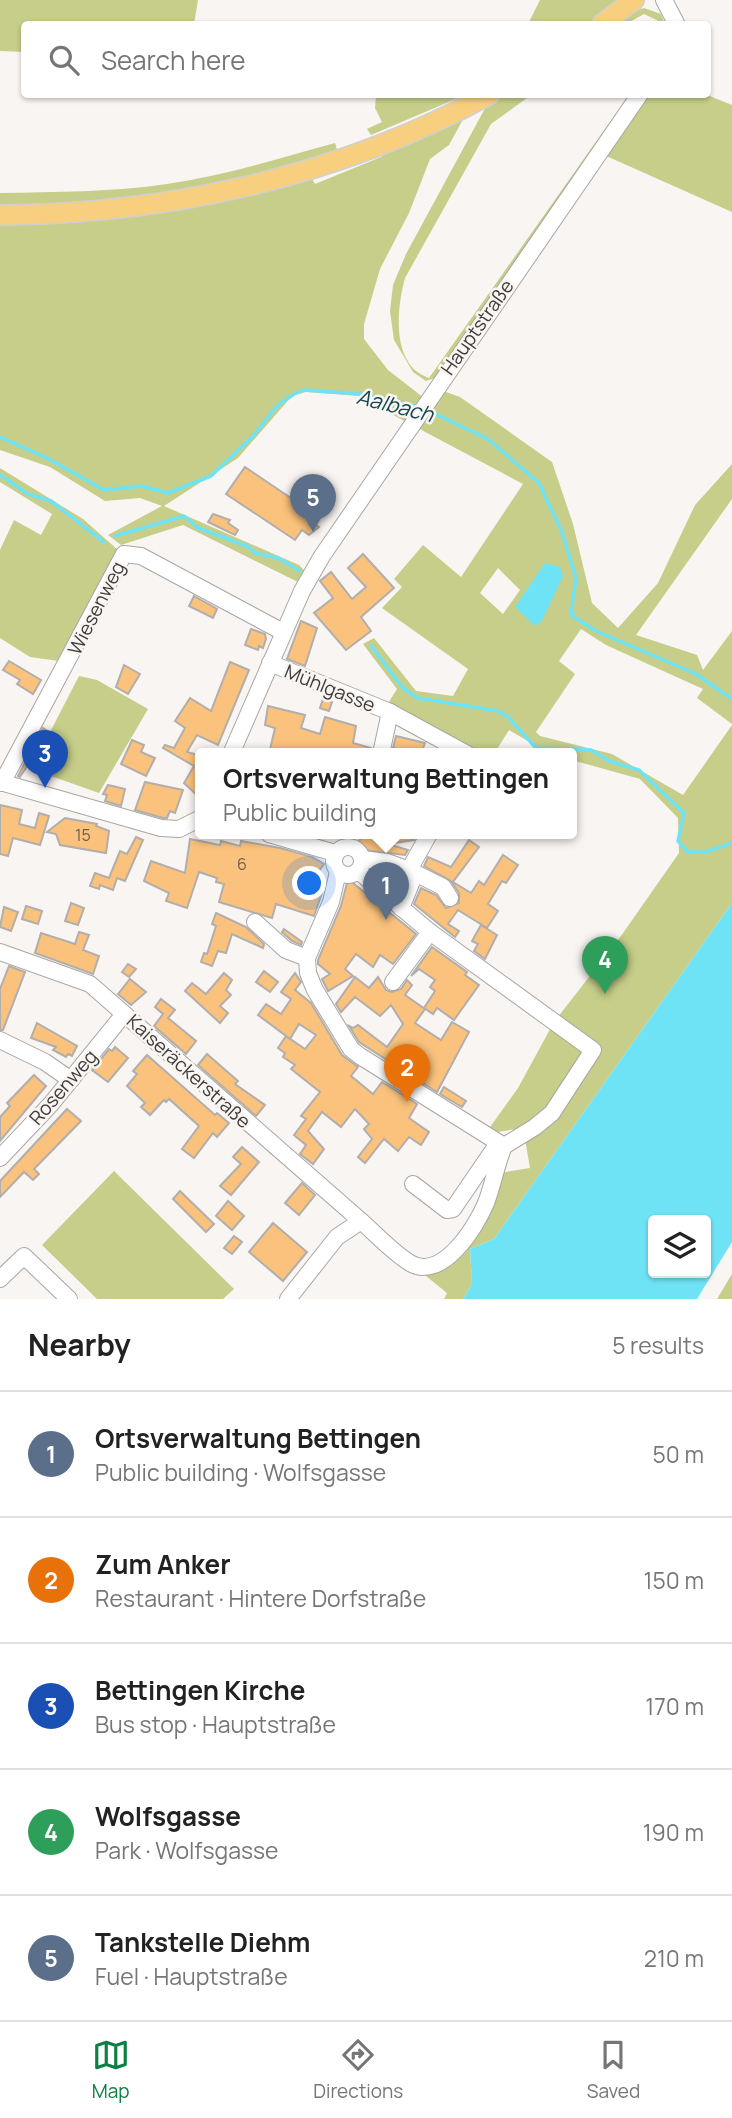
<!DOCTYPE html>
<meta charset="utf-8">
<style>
:root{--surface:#fff;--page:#f2f2f2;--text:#222;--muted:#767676;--line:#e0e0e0;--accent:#0b8043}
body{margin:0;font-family:Manrope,sans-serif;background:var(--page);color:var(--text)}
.controls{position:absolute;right:21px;bottom:21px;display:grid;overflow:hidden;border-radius:7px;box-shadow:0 2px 5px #0004}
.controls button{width:63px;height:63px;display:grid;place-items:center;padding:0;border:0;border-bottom:2px solid var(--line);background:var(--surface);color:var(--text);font:35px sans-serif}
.you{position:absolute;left:310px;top:884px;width:24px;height:24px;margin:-18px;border:5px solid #fff;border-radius:50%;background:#1a73e8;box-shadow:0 0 0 10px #1a73e833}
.badge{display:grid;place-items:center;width:46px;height:46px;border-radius:50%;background:var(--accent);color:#fff;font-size:23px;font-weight:700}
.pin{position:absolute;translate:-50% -58px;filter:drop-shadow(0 2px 4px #0008)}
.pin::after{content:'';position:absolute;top:37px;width:24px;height:21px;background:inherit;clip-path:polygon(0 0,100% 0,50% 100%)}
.popup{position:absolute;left:195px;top:748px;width:382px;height:91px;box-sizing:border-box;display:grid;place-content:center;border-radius:7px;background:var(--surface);filter:drop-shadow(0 2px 5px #0005);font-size:23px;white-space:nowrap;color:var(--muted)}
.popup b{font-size:26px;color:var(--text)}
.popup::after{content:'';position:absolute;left:50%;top:100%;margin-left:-14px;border:14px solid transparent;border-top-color:var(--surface)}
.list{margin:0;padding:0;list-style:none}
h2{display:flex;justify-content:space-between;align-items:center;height:91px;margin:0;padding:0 28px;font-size:30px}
h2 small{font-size:23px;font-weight:400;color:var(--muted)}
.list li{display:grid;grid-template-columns:46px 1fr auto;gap:21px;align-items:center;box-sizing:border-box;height:126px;padding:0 28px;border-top:2px solid var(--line)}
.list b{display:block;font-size:26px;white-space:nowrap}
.list p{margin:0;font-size:23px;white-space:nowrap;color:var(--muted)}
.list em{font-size:23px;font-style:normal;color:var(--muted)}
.icon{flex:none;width:38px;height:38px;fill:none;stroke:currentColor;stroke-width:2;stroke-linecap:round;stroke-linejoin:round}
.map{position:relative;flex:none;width:732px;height:1299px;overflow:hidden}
.search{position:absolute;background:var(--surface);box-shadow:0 2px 5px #0004;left:21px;right:21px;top:21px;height:77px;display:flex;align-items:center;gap:18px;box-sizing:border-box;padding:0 24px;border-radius:7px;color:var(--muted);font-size:26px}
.sheet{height:721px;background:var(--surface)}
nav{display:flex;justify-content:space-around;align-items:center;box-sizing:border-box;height:98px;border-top:2px solid var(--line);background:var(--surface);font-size:19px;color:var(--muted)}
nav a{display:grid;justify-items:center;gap:4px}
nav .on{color:var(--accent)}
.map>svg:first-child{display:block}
.green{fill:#c6ce89;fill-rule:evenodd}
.water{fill:#6fe3f6;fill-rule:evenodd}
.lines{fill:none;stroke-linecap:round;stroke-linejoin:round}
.stream{stroke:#6fe3f6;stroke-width:3.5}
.building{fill:#fac27c;stroke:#b1aeab;stroke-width:2;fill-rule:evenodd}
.minor-casing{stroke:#a9a6a3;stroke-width:18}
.major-casing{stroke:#d1d0d0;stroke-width:22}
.minor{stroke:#fff;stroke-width:16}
.major{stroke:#f7cf7e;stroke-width:19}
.labels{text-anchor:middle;stroke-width:5;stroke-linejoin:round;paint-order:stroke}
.number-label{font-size:16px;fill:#6d5e4b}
.street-label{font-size:19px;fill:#3e3c3b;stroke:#f9f5f2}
.water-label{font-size:21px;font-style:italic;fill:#164a52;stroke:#f9f5f2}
</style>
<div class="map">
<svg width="732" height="1299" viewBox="0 0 732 1299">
<rect width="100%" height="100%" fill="#f9f5f2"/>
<g class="green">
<polygon points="0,0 198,0 194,24 24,24 24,52 0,51"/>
<polygon points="540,0 620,0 588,24 528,24"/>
<polygon points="644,8 661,14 665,24 644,14 626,24 614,24 634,11"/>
<polygon points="376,95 376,94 465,95 371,135 367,129 382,122 375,108"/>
<path d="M501,95H531L491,124L405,278C397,307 390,365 429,378L629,95H634L435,378L426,381L413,372L394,340L390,311L393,285L406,254L489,101Z"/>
<polygon points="647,95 707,95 732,105 732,212 604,155"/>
<polygon points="466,114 449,145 430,159 409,213 380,269 364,324 364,339 388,370 424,398 406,422 360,396 306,392 292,396 238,458 164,506 299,565 304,570 298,582 183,525 121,545 108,535 162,506 140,498 105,501 50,467 0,450 0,221 310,175 315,184 381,157 396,144"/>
<path d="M335,143L338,153L174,195L0,209V193C56,192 112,192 167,184C224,176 280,158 335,143Z"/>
<path d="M443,391L460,397L552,462L573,524L592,603L618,628L658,583L695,505L732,464V499L636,635L697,655L703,670L732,631V724L697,698L703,689L606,645L581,629L559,661L575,674L536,732L540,736L612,754L683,795L732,725V903L494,1239L470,1249L472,1284L463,1299H444L447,1293L410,1263L419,1266L462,1243L492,1174L530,1168L523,1128L485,1134L518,1088L554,1022L621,936L679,853L678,818L640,779L572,760V754H550L509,730L494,754H467L384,710L397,689L363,644L374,638L416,691L453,696L468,669L382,608L402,587L394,579L423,545L461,577L523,484L414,426ZM498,568L520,590L503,614L480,593Z"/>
<polygon points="0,468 83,519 119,551 59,661 30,657 0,638 0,550 14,520 41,535 52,514 0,482"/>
<polygon points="79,676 97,680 148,709 99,793 31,769"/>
<polygon points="114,1171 234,1289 223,1299 97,1299 42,1245"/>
<polygon points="732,1274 732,1299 717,1299"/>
</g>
<g class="water">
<polygon points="545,563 560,567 563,576 542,621 535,626 515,607"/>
<path d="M732,903V1242L697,1299H463L472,1284L470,1249L494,1239ZM653,1220H706V1273H653Z"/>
</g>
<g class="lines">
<g class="stream">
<polyline points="427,410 488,439 539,483 562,532 576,578 571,615 596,631 696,674 732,699"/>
<polyline points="0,437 49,459 104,490 141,486 168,493 211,476 253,436 277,406 294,394 304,390 360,394 420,407"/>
<polyline points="0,475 28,494 51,501 104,542"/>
<polyline points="115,536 184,516 198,528 249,547 255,553 278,558 300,571"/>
<polyline points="371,646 403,688 417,698 498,711 507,716 536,748 591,750 609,761 639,770 684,813 678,841 688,852 705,852 732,843"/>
</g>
</g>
<g class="building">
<polygon points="245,467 313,513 309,520 319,527 309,535 302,530 295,540 226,494"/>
<polygon points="213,514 230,520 228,523 238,530 235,535 208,522"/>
<polygon points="363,554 394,588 361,617 371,631 346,650 314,613 333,598 320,581 331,572 352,599 366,587 348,568"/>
<polygon points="194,596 217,609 213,618 189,606"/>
<polygon points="301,621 317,628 305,666 287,659"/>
<polygon points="251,629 265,634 266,639 263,648 259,646 258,650 245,645"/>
<polygon points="9,661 41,680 33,694 17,684 20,680 3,670"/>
<polygon points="230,662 249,670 218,745 197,735 187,752 198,755 200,752 200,798 184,783 194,766 163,748 165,745 174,748 185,728 175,721 190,698 211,711"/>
<polygon points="124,665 140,674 128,694 116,687"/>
<polygon points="323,699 332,702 329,711 320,708"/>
<polygon points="268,706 305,715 301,728 320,734 325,717 356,726 353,743 371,748 371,754 300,754 283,749 282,754 269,754 275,728 265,725"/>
<polygon points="43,728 49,732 20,777 18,776"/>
<polygon points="396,736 425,743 421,754 405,754 406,751 393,748"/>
<polygon points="132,740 144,745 141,752 155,758 146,776 121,764"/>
<polygon points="145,782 183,790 175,813 170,811 167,818 163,818 135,810"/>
<polygon points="108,785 125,789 121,806 105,801 107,795 103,794"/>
<polygon points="0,805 22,810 19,824 35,828 39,813 49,816 40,845 13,838 8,856 0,854"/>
<polygon points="65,818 97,824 96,826 109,831 106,853 60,845 56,834 47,832"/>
<polygon points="362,834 416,834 416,836 414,840 388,844 408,850 405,855 356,849"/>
<polygon points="136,837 143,840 125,881 117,878 113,890 100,885 99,889 90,886 95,873 109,878 120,851 127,854"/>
<polygon points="190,839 220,845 221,841 240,846 241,841 280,848 312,857 324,864 310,883 324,887 314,916 276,904 272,918 219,902 224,884 216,882 217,878 199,872 187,908 166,901 169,893 144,881 151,861 185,873"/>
<polygon points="469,840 479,847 453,882 471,893 479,881 484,885 503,855 518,865 506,883 502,881 488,904 498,911 487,928 458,910 448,924 459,931 455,937 414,904 421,888 436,895 446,908 459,903 459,893 451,881 424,866 428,857 451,867"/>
<polygon points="374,871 401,881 397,890"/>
<polygon points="348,879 416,934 393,964 380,955 373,967 356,954 345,969 353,976 328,991 322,979 330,974 318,964 318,960 341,906"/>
<polygon points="71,903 84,908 78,925 65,921"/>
<polygon points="26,906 42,911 38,924 22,919"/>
<polygon points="4,907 18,912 11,931 0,927"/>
<polygon points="216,913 246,927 264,944 263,948 232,934 226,953 218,951 212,966 201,962 204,953 207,954 216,926 212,924"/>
<polygon points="481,925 497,935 485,959 474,951 478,944 472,941"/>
<polygon points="284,929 302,942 301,945 292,941 282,932"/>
<polygon points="79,932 89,935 83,950 99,956 93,974 35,953 41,933 75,944"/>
<polygon points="432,947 467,972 465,975 479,985 454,1020 437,1008 433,1014 424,1008 435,991 430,987 435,980 419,969 411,976"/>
<polygon points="128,964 136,969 129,977 122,972"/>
<polygon points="9,966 25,972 3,1030 0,1030 0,989"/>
<polygon points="264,971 278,982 270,992 256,982"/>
<polygon points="224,973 232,980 226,990 231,995 220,1006 228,1013 220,1023 185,991 192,983 206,994"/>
<path d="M295,973L301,982L295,990L311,1003L342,1055L358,1067L351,1076L373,1094L382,1082L417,1104L409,1118L429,1132L421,1145L409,1137L398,1151L384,1139L365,1163L358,1157L372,1139L364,1129L369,1124L355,1109L341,1127L322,1112L308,1131L324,1149L313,1164L300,1154L306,1145L294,1135L306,1119L301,1116L320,1092L291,1069L295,1065L283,1057L285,1053L278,1048L286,1036L258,1015L266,1004L281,1014L291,999L281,992ZM299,1024L316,1035L305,1049L286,1036L290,1039Z"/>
<polygon points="355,977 369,988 378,977 386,990 392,992 401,989 407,980 412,985 405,995 425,1009 415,1023 441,1040 452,1022 469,1032 437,1092 359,1042 349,1026 353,1028 358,1025 387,1047 403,1024 391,1005 380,1016 355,997 341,1012 336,1004"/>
<polygon points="130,979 146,992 131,1005 118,994"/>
<polygon points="161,999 175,1010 168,1018 196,1041 186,1054 154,1026 163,1014 155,1007"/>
<polygon points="37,1023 77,1046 72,1056 68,1054 66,1057 53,1050 56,1047 31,1038"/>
<polygon points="115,1047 128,1058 108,1082 92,1070 109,1049 112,1051"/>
<polygon points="207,1054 238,1081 235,1084 265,1105 256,1116 198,1065"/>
<polygon points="147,1055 215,1115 217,1113 229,1123 217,1137 213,1133 194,1158 182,1149 199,1126 169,1099 166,1102 164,1100 150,1115 141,1107 145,1103 127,1086 137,1074 133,1071"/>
<polygon points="34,1075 46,1086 0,1141 0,1117 10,1106 7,1103"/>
<polygon points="444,1087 466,1101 462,1107 440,1094"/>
<polygon points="67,1109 81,1121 34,1169 39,1174 33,1180 24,1172 0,1197 0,1181"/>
<polygon points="242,1147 259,1162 231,1195 220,1186 241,1164 233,1157"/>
<polygon points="302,1183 315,1195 299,1215 285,1203"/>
<polygon points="180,1191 214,1224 206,1232 173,1199"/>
<polygon points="228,1201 244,1216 232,1230 216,1216"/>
<polygon points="273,1223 307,1252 283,1281 249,1252"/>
<polygon points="234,1236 242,1242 232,1254 224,1248"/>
</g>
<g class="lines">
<g class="minor-casing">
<g id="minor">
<polyline points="664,0 676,23"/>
<polyline points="270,663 390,712 381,754"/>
<polyline points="390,712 467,754"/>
<polyline points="231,754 302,591 322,556 640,94"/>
<polyline points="0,782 161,828 179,829 201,818"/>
<polyline points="2,783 124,554 141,556 283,632"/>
<polyline points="269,834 335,853"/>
<circle cx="348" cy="861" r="14"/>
<polyline points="362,859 387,862 409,870 429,834"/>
<polyline points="338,872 331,902 307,958 308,973 315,990 351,1049 360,1056 504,1146"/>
<polyline points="401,908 412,881 409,870 443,887 450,898"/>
<polyline points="255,922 286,950 307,958"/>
<polyline points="0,952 90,984 361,1221"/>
<polyline points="393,982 430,932"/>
<polyline points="0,1040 45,1062 71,1080"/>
<polyline points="0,1158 51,1104 124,1014"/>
<polyline points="413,1184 447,1210 453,1209 494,1149 504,1146"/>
<polyline points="0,1279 24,1256 69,1299"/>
<path d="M288,1299L337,1237L361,1221C376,1234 392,1252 410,1263C442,1282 476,1227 486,1203C493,1185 496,1165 504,1146L535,1127L552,1113L593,1050L430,932L358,871"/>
</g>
</g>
<g class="major-casing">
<g id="major">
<polyline points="602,24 634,0"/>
<path d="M0,215C170,214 340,176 490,94"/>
</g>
</g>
<use href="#minor" class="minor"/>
<use href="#major" class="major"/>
</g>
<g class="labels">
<g class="number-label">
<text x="83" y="841">15</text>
<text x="242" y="870">6</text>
</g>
<g class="street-label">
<text transform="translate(477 327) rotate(-55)" y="7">Hauptstraße</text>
<text transform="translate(96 608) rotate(-63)" y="7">Wiesenweg</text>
<text transform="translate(330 688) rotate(22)" y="7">Mühlgasse</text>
<text transform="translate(189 1071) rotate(42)" y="7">Kaiseräckerstraße</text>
<text transform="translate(63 1087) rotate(-49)" y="7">Rosenweg</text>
</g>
<g class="water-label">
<text transform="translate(395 406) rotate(14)" y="7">Aalbach</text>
</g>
</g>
</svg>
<div class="controls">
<button><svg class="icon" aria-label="layers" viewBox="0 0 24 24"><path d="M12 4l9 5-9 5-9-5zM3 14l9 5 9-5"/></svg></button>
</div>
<div class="you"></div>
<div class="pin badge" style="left:386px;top:920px;background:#5c6f8a">1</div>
<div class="popup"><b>Ortsverwaltung Bettingen</b>Public building</div>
<div class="pin badge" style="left:407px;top:1102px;background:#e8710a">2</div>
<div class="pin badge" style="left:45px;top:788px;background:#1a4fb4">3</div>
<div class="pin badge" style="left:605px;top:994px;background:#2e9e5b">4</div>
<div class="pin badge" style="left:313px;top:532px;background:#5c6f8a">5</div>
<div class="search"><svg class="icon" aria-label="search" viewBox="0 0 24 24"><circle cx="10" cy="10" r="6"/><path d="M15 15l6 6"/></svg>Search here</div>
</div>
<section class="sheet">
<h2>Nearby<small>5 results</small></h2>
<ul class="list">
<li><span class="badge" style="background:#5c6f8a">1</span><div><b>Ortsverwaltung Bettingen</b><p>Public building · Wolfsgasse</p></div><em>50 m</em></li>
<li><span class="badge" style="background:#e8710a">2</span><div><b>Zum Anker</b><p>Restaurant · Hintere Dorfstraße</p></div><em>150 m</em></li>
<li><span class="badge" style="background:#1a4fb4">3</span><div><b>Bettingen Kirche</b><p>Bus stop · Hauptstraße</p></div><em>170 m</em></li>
<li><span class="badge" style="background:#2e9e5b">4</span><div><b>Wolfsgasse</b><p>Park · Wolfsgasse</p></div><em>190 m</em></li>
<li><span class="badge" style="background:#5c6f8a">5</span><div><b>Tankstelle Diehm</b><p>Fuel · Hauptstraße</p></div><em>210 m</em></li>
</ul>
</section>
<nav>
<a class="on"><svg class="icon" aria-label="map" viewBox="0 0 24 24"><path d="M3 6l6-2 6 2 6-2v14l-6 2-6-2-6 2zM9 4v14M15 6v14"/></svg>Map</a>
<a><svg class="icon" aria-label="directions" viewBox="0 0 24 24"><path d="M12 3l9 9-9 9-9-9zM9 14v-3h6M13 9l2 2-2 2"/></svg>Directions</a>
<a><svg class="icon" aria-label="saved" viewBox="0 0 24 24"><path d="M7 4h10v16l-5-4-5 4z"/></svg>Saved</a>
</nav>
